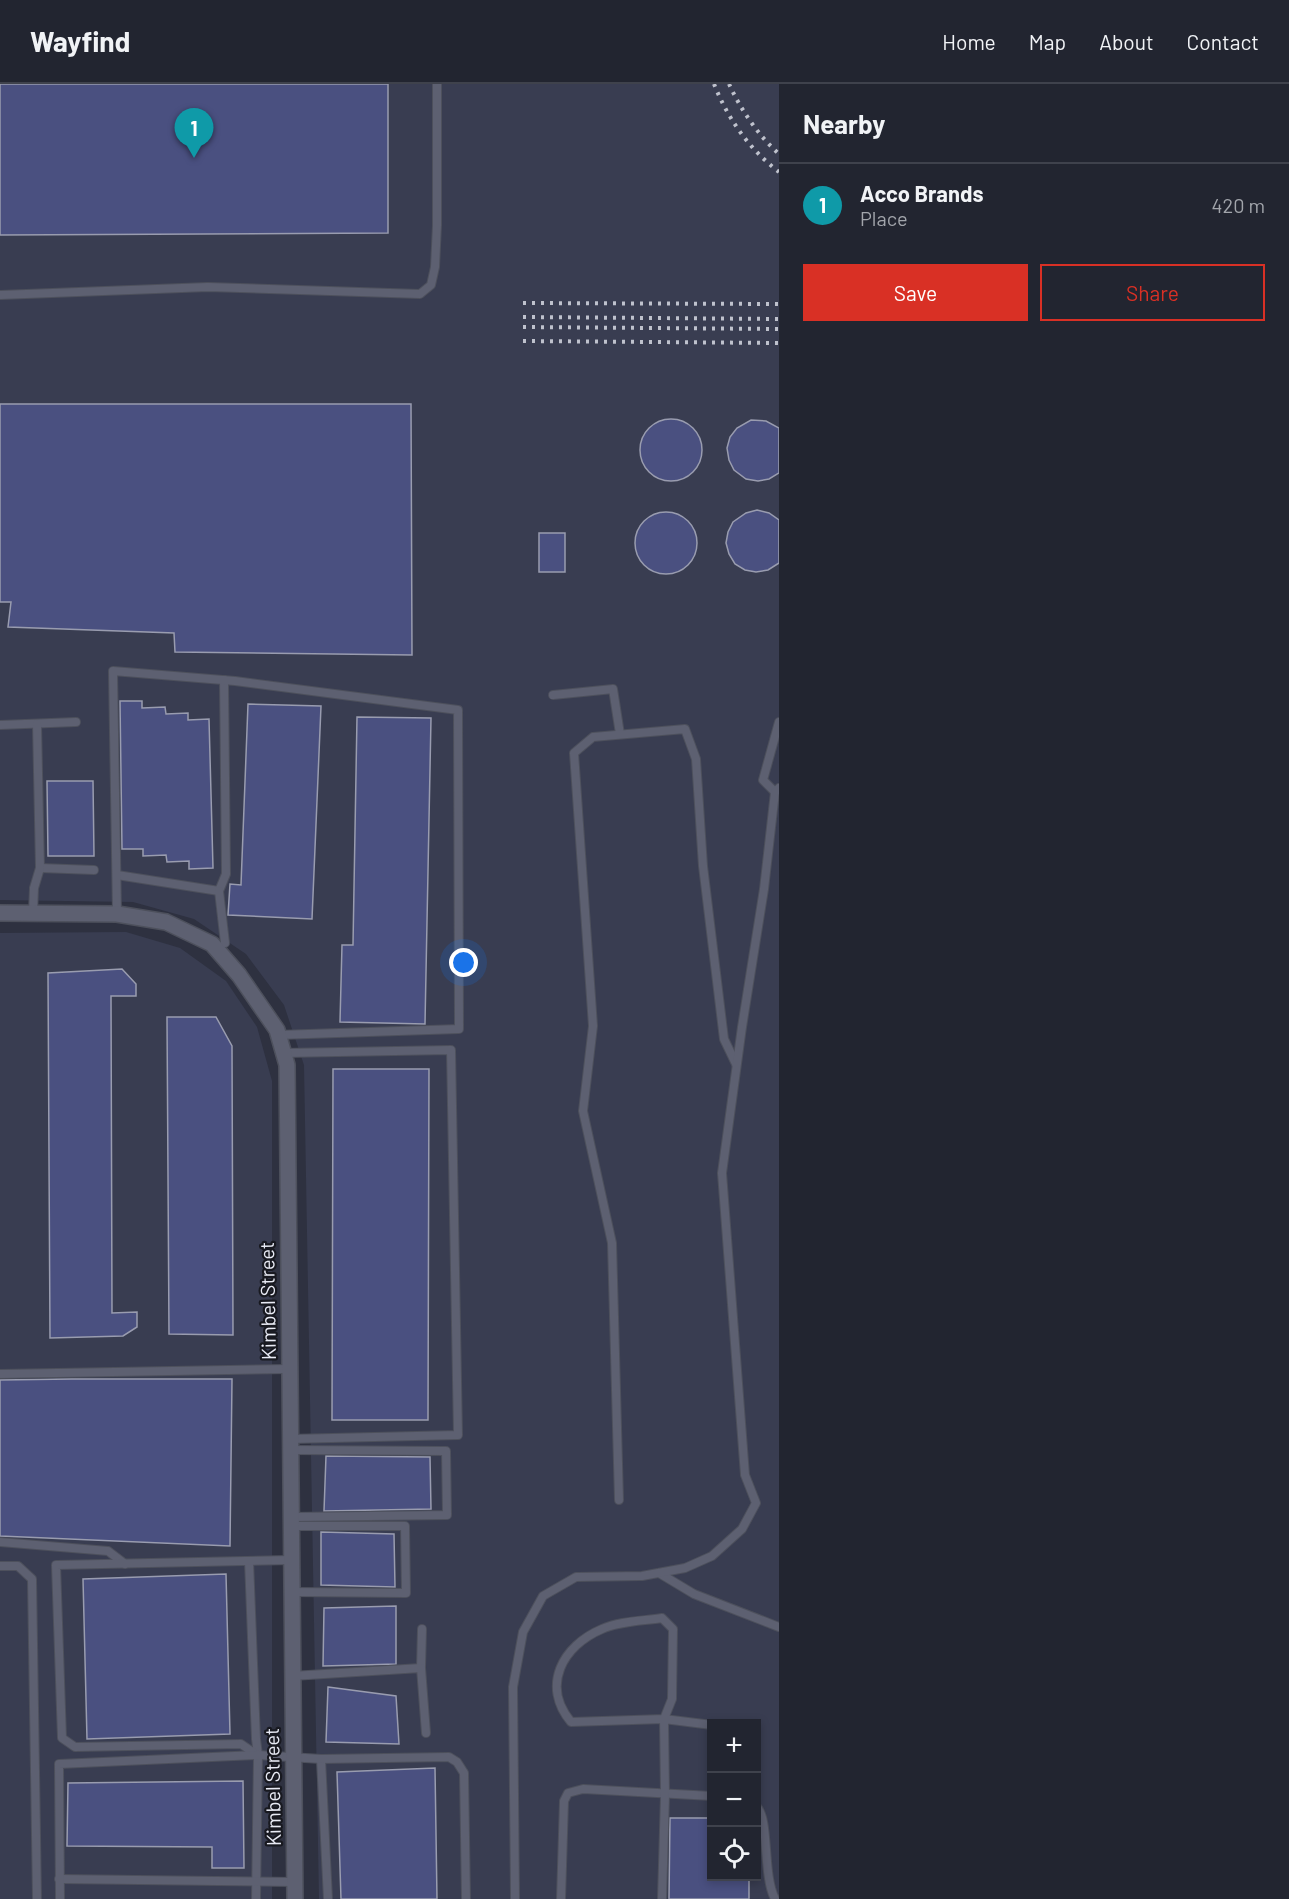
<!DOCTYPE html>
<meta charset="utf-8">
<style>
:root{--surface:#222530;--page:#2a2d38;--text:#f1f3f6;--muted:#a2a5ab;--line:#3f424c;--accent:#d93025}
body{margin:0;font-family:Barlow,sans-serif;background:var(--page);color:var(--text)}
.controls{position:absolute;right:18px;bottom:18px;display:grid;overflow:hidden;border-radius:0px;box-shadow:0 3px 9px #0003}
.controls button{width:54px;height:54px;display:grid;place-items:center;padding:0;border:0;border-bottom:2px solid var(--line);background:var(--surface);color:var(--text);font:30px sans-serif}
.you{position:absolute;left:464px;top:879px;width:21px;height:21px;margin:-15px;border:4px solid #fff;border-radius:50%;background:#1a73e8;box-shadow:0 0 0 9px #1a73e833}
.badge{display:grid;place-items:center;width:39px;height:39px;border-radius:50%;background:var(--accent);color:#fff;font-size:20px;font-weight:700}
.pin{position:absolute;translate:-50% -50px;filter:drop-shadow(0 2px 3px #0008)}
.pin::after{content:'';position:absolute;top:32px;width:21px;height:18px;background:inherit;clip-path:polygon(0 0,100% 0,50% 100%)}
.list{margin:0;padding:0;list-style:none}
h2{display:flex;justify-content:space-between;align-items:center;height:78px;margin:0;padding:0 24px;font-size:26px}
h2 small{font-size:20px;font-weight:400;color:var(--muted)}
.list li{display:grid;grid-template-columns:39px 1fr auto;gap:18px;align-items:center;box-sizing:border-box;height:84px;padding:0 24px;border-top:2px solid var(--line)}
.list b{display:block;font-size:22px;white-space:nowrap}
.list p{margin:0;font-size:20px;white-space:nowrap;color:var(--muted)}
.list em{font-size:20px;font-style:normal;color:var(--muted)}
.actions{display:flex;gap:12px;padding:18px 24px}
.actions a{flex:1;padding:14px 0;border:2px solid var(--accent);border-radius:0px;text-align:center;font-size:21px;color:var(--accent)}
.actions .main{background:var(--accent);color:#fff}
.icon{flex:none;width:33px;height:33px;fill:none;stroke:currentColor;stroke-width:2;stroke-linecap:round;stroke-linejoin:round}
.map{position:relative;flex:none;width:779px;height:1815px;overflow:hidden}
header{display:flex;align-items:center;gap:36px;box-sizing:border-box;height:84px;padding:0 30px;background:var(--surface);border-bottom:2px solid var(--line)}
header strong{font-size:28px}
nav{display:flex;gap:33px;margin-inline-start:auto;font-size:21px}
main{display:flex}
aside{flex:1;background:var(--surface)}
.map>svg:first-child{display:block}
.built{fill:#393d51;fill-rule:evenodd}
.building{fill:#4a5080;stroke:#999caf;stroke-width:1.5}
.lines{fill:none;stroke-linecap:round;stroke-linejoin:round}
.service-casing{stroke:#4d505c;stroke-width:10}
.minor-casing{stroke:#4d505c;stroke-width:18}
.service{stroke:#5d6071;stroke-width:8}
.minor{stroke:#5d6071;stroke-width:15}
.rail{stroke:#bfc2cd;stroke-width:4;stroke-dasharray:3 6;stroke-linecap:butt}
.labels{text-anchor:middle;stroke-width:4.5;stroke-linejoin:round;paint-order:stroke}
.street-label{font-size:20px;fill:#e9ebf5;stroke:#181920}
</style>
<header>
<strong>Wayfind</strong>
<nav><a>Home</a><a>Map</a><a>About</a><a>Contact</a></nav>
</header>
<main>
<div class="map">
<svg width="779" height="1815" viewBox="0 0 779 1815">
<rect width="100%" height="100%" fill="#2e3140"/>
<g class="built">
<path d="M0,0H779V1815H319L304,981L284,921L246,870L194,835L133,818L0,816ZM712,1640H756V1792H712Z"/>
<polygon points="126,848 180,864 226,897 257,943 272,997 272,1815 0,1815 0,849"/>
</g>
<g class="building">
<polygon points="0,0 388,0 388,149 0,151"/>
<polygon points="0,320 411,320 412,571 175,568 174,549 8,543 11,518 0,518"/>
<circle cx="671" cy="366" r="31"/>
<polygon points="751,336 766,337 779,344 779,389 769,395 758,397 746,395 734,386 729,376 727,364 730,353 737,344"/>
<polygon points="757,426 769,429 779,436 779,479 768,486 756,488 745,486 735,480 729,470 726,459 728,448 733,438 746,429"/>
<circle cx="666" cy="459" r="31"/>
<rect x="539" y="449" width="26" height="39"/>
<polygon points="120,617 142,617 142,624 165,623 166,630 188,629 188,636 209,635 213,784 189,785 189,777 167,778 166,771 143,772 143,765 122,765"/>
<polygon points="248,620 321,622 312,835 228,831 230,800 241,801"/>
<polygon points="357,633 431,634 425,940 340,938 342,861 353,861"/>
<polygon points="47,697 93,697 94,772 48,772"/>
<polygon points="122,885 136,900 136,912 111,912 112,1229 137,1228 137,1243 123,1252 50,1254 48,889"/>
<polygon points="167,933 216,933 232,962 233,1251 169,1250"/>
<polygon points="333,985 429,985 428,1336 332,1336"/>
<polygon points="72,1295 232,1295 230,1462 0,1452 0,1296"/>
<polygon points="326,1372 430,1373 431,1425 324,1427"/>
<polygon points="321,1448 394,1450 395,1503 321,1501"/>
<polygon points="226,1490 230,1650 87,1655 83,1495"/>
<polygon points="396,1522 396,1580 323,1582 324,1524"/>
<polygon points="328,1603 396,1612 399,1660 326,1658"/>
<polygon points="435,1684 437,1815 341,1815 337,1688"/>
<polygon points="243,1697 244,1784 212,1784 212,1763 67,1762 68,1699"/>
<polygon points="670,1734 711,1734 711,1792 749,1792 749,1815 669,1815"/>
</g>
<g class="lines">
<g class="service-casing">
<g id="service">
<polyline points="0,211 208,203 420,210 431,201 435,183 437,141 437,0"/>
<polyline points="553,611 613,605 620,650"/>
<polyline points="0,641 76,638"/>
<polyline points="775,708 763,696 779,638"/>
<polyline points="40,784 94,786"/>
<polyline points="117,791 219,807 226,790 224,596"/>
<polyline points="219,807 225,859"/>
<polyline points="33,829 34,804 40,784 37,640"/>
<polyline points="117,830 113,587 235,597 458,626 459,945 278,951"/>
<polyline points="283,969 451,966 458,1351 290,1355"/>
<polyline points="0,1290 289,1285"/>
<polyline points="290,1366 446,1367 447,1431 291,1433"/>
<polyline points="619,1416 612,1159 583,1027 593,942 574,669 593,653 685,645 696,675 703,782 724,955 736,980"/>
<polyline points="291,1442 405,1442 406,1509 292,1508"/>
<polyline points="0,1458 108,1467 125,1480"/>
<polyline points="249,1477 256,1655 258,1671 256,1815"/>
<polyline points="0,1482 18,1482 32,1495 37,1815"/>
<polyline points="659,1489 694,1510 779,1543"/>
<polyline points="421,1584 422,1545"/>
<polyline points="292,1592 421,1584 426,1649"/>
<polyline points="257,1671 241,1660 75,1663 62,1654 56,1481 291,1476"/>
<polyline points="321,1675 328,1815"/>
<path d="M756,1722C770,1734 762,1790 775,1815"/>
<polyline points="59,1795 295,1798"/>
<polyline points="60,1815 59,1680 258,1671 321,1675 449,1673 457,1678 464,1689 466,1815"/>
<polyline points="515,1815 513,1603 523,1548 543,1512 576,1493 642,1492 685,1484 712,1472 742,1445 756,1419 745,1391 722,1089 742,943 764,805 775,708 779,704"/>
<polyline points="561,1815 564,1717 568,1709 583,1705 712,1712"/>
<path d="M662,1815L665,1711L664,1635L672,1615L673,1545L662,1534C643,1537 620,1537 602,1545C562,1562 541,1602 571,1638L664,1635L712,1641"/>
</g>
</g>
<g class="minor-casing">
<polyline id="minor" points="0,829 117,830 166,838 212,860 239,891 277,946 287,981 295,1815"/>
</g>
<use href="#service" class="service"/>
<use href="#minor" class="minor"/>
<g class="rail">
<path d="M714,0C728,35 749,65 779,88"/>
<path d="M729,0C741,26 758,51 779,70"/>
<polyline points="523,219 779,220"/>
<polyline points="523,233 779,235"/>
<polyline points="523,243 779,245"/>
<polyline points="523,257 779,259"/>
</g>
</g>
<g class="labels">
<g class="street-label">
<text transform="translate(268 1217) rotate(-91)" y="7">Kimbel Street</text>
<text transform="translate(273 1703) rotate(-91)" y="7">Kimbel Street</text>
</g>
</g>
</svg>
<div class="controls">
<button>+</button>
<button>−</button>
<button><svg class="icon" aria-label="locate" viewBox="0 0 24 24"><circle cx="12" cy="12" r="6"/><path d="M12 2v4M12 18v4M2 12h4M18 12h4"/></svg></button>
</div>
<div class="you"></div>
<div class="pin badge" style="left:194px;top:74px;background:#0f9aa8">1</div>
</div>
<aside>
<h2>Nearby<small></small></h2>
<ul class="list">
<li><span class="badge" style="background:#0f9aa8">1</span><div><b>Acco Brands</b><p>Place</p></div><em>420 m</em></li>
</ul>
<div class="actions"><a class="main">Save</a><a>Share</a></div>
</aside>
</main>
